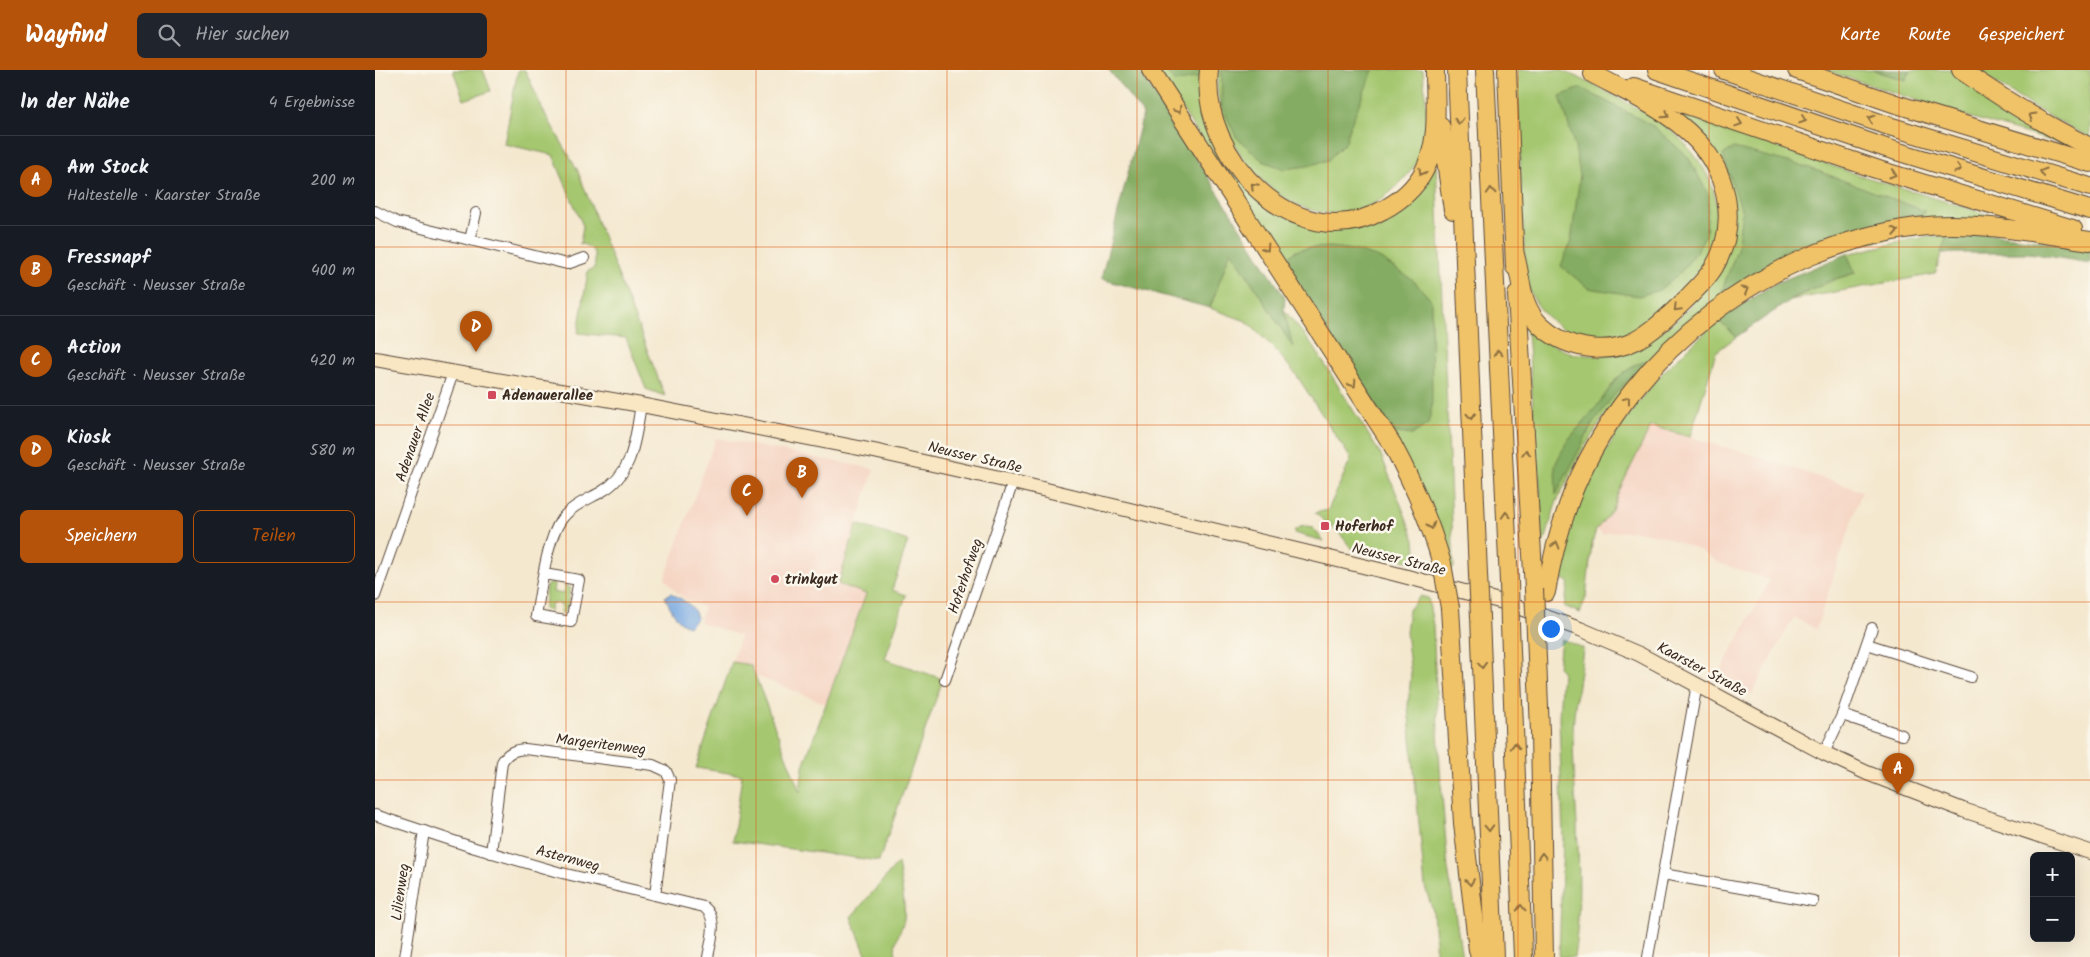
<!DOCTYPE html>
<html lang="de">
<meta charset="utf-8">
<style>
:root{--surface:#171b24;--page:#20242c;--text:#f1f3f6;--muted:#9ea1a6;--line:#363941;--accent:#b45309}
body{margin:0;font-family:Kalam,sans-serif;background:var(--page);color:var(--text)}
.controls{position:absolute;right:15px;bottom:15px;display:grid;overflow:hidden;border-radius:8px;box-shadow:0 5px 20px #0002}
.controls button{width:45px;height:45px;display:grid;place-items:center;padding:0;border:0;border-bottom:1px solid var(--line);background:var(--surface);color:var(--text);font:25px sans-serif}
.you{position:absolute;left:1175px;top:558px;width:18px;height:18px;margin:-12px;border:4px solid #fff;border-radius:50%;background:#1a73e8;box-shadow:0 0 0 8px #1a73e833}
.badge{display:grid;place-items:center;width:32px;height:32px;border-radius:50%;background:var(--accent);color:#fff;font-size:16px;font-weight:700}
.pin{position:absolute;translate:-50% -41px;filter:drop-shadow(0 1px 2px #0008)}
.pin::after{content:'';position:absolute;top:26px;width:18px;height:15px;background:inherit;clip-path:polygon(0 0,100% 0,50% 100%)}
.list{margin:0;padding:0;list-style:none}
h2{display:flex;justify-content:space-between;align-items:center;height:65px;margin:0;padding:0 20px;font-size:21px}
h2 small{font-size:16px;font-weight:400;color:var(--muted)}
.list li{display:grid;grid-template-columns:32px 1fr auto;gap:15px;align-items:center;box-sizing:border-box;height:90px;padding:0 20px;border-top:1px solid var(--line)}
.list b{display:block;font-size:19px;white-space:nowrap}
.list p{margin:0;font-size:16px;white-space:nowrap;color:var(--muted)}
.list em{font-size:16px;font-style:normal;color:var(--muted)}
.actions{display:flex;gap:10px;padding:15px 20px}
.actions a{flex:1;padding:11px 0;border:1px solid var(--accent);border-radius:8px;text-align:center;font-size:18px;color:var(--accent)}
.actions .main{background:var(--accent);color:#fff}
.icon{flex:none;width:28px;height:28px;fill:none;stroke:currentColor;stroke-width:2;stroke-linecap:round;stroke-linejoin:round}
.map{position:relative;flex:none;width:1715px;height:887px;overflow:hidden}
header{display:flex;align-items:center;gap:30px;box-sizing:border-box;height:70px;padding:0 25px;background:var(--accent);color:#fff}
header strong{font-size:24px}
nav{display:flex;gap:28px;margin-inline-start:auto;font-size:18px}
.search{width:350px;height:45px;background:var(--page);display:flex;align-items:center;gap:12px;box-sizing:border-box;padding:0 18px;border-radius:8px;color:var(--muted);font-size:19px}
main{display:flex}
aside{flex:1;background:var(--surface)}
.map>svg:first-child{display:block}
.built{fill:#f5d3c1}
.green{fill:#a5c770;stroke:#707847}
.forest{fill:#84ac62;stroke:#606b40}
.water{fill:#76a7e1;stroke:#586880}
.lines{fill:none;stroke-linecap:round;stroke-linejoin:round}
.minor-casing{stroke:#574639;stroke-width:12}
.secondary-casing{stroke:#574639;stroke-width:16}
.motorway-casing{stroke:#574639;stroke-width:20}
.minor{stroke:#fff;stroke-width:10}
.secondary{stroke:#f9e7c3;stroke-width:14}
.motorway{stroke:#f1c369;stroke-width:18}
.motorway-bridge-casing{stroke:#574639;stroke-width:20;stroke-linecap:butt}
.motorway-bridge{stroke:#f1c369;stroke-width:18}
.oneway{stroke:#8d6f40}
.grid{fill:none;stroke:#df570d;stroke-width:1;stroke-opacity:0.55}
.poi-dot{fill:#d1495b;stroke:#fbf7ec;stroke-width:2}
.labels{text-anchor:middle;stroke-width:5;stroke-linejoin:round;paint-order:stroke}
.poi-label{font-size:15px;font-weight:bold;fill:#3b2a1e;stroke:#fbf7ec;text-anchor:start}
.street-label{font-size:15px;fill:#3b2a1e;stroke:#fbf7ec}
</style>
<header>
<strong>Wayfind</strong>
<div class="search"><svg class="icon" aria-label="search" viewBox="0 0 24 24"><circle cx="10" cy="10" r="6"/><path d="M15 15l6 6"/></svg>Hier suchen</div>
<nav><a>Karte</a><a>Route</a><a>Gespeichert</a></nav>
</header>
<main>
<aside>
<h2>In der Nähe<small>4 Ergebnisse</small></h2>
<ul class="list">
<li><span class="badge">A</span><div><b>Am Stock</b><p>Haltestelle · Kaarster Straße</p></div><em>200 m</em></li>
<li><span class="badge">B</span><div><b>Fressnapf</b><p>Geschäft · Neusser Straße</p></div><em>400 m</em></li>
<li><span class="badge">C</span><div><b>Action</b><p>Geschäft · Neusser Straße</p></div><em>420 m</em></li>
<li><span class="badge">D</span><div><b>Kiosk</b><p>Geschäft · Neusser Straße</p></div><em>580 m</em></li>
</ul>
<div class="actions"><a class="main">Speichern</a><a>Teilen</a></div>
</aside>
<div class="map">
<svg width="1715" height="887" viewBox="0 0 1715 887">
<rect width="100%" height="100%" fill="#fbf7ec"/>
<filter id="ink" filterUnits="userSpaceOnUse"><feTurbulence type="fractalNoise" baseFrequency=".02" numOctaves="2"/><feDisplacementMap in="SourceGraphic" scale="10" xChannelSelector="R" yChannelSelector="G"/><feConvolveMatrix kernelMatrix="1 2 1 2 8 2 1 2 1" color-interpolation-filters="sRGB"/></filter>
<filter id="wash" filterUnits="userSpaceOnUse"><feTurbulence type="fractalNoise" baseFrequency=".0096" numOctaves="4" result="noise"/><feDisplacementMap in="SourceGraphic" scale="20" xChannelSelector="R" yChannelSelector="G"/><feGaussianBlur stdDeviation="1.12" result="paint"/><feColorMatrix in="noise" values="0 0 0 0 0 0 0 0 0 0 0 0 0 0 0 0 0 1.4 0 .05"/><feComposite in="paint" operator="in"/></filter>
<g filter="url(#wash)">
<rect width="100%" height="100%" fill="#f4e8cf"/>
<g class="built">
<polygon points="1275,356 1374,384 1487,421 1441,559 1419,547 1376,625 1342,607 1395,510 1344,493 1322,479 1287,466 1262,461 1233,462 1228,465 1222,460 1237,440 1244,421"/>
<polygon points="341,368 499,399 463,514 491,524 452,634 356,596 365,566 324,552 329,537 313,531 301,522 290,508"/>
</g>
<g class="green">
<polygon points="78,0 108,0 116,21 89,30"/>
<path d="M143,0H150L169,42L202,99L290,326L271,319L251,268L203,263L213,201L219,198C222,185 219,176 205,174L208,156L178,85L129,74Z"/>
<polygon points="783,0 828,0 827,28 884,130 985,155 1061,95 1079,498 1075,499 1057,441"/>
<path d="M843,0H1048C1050,26 1055,54 1047,80C1043,95 1030,108 1019,119C941,192 832,87 843,0Z"/>
<path d="M1142,0C1155,0 1171,0 1184,0C1190,1 1196,5 1202,7C1224,17 1245,29 1267,41C1312,66 1353,112 1340,168C1335,189 1319,206 1305,222C1291,236 1278,249 1261,259C1219,283 1172,262 1154,219C1148,205 1150,185 1149,169C1145,113 1144,56 1142,0Z"/>
<polygon points="1449,0 1497,0 1531,10 1536,0 1576,0 1698,77 1594,47"/>
<path d="M1602,0H1715V67C1675,49 1638,25 1602,0Z"/>
<polygon points="1303,43 1481,104 1618,146 1618,150 1424,185 1257,311 1228,348 1207,381 1181,433 1171,468 1166,474 1165,420 1151,251 1171,272 1198,284 1226,286 1272,272 1305,247 1334,214 1358,145"/>
<polygon points="1572,165 1560,204 1415,230 1460,209 1480,203 1472,184 1539,169"/>
<polygon points="856,179 917,275 909,240 939,277 1006,385 1040,470 1042,493 976,478 966,465 940,443 953,440 976,389 922,306 899,278 871,251 835,238"/>
<path d="M1343,251L1353,258L1361,267L1341,282L1315,367L1276,356L1244,421L1237,440L1221,460L1217,473L1211,527L1205,543L1189,536L1194,512L1184,508C1187,488 1190,468 1198,449C1215,403 1242,359 1272,321C1293,295 1319,273 1343,251Z"/>
<polygon points="482,454 533,471 517,520 531,525 510,589 568,609 504,791 358,771 367,705 321,698 357,592 376,595 425,722 428,697 491,524 463,514"/>
<polygon points="927,456 938,458 949,471 919,463 920,460"/>
<polygon points="176,513 179,514 178,522 188,524 189,516 195,518 192,539 188,543 185,542 186,534 176,533 175,541 169,539 171,516"/>
<polygon points="1045,526 1053,528 1058,555 1065,699 1073,799 1087,887 1061,887 1058,841 1050,817 1033,636 1036,605 1031,562 1034,540"/>
<path d="M1186,569L1208,578C1205,607 1198,637 1198,666C1199,740 1210,814 1199,887H1184L1188,769L1184,647L1187,601L1183,597Z"/>
<path d="M523,793C525,807 531,836 529,849C527,862 516,873 522,887H492L476,847Z"/>
</g>
<g class="forest">
<polygon points="734,0 763,0 788,36 910,228 909,240 918,277 856,180 835,238 726,209 768,44"/>
<polygon points="790,0 826,0 825,7 800,12"/>
<polygon points="847,0 998,0 974,59 971,72 953,90 933,96 909,99 888,91 861,67 846,34"/>
<polygon points="1497,0 1536,0 1531,10"/>
<polygon points="1206,18 1278,56 1313,87 1334,126 1331,164 1321,183 1305,203 1284,220 1264,226 1213,218 1186,196 1196,171 1205,105 1200,77 1185,26"/>
<polygon points="1359,78 1432,97 1550,141 1546,149 1448,173 1409,187 1346,223 1362,180 1367,142 1348,85"/>
<polygon points="1614,164 1715,177 1715,193 1654,183 1566,183 1572,165"/>
<path d="M955,177L979,180L1004,188L1038,210L1056,230L1057,337L1053,354L1037,365L1021,363L990,322L909,196C917,174 934,179 955,177Z"/>
<polygon points="1472,184 1480,203 1460,209 1420,227 1361,267 1353,258 1343,251 1399,214"/>
<polygon points="1272,291 1241,323 1217,355 1181,425 1180,395 1192,371 1222,336 1242,308 1259,295"/>
</g>
<path class="water" d="M296,523C307,530 319,534 322,548L314,556C302,554 295,536 290,527Z"/>
</g>
<g filter="url(#ink)">
<g class="lines">
<g class="minor-casing">
<g id="minor">
<polyline points="0,141 22,152 95,170 101,143"/>
<polyline points="95,170 192,194 209,188"/>
<path d="M169,504L204,510L196,552L161,546C166,520 171,472 186,450C196,436 212,430 226,422C259,404 260,368 266,335"/>
<polyline points="0,526 78,303"/>
<polyline points="1492,574 1596,607"/>
<polyline points="570,610 638,412"/>
<polyline points="1467,645 1527,665"/>
<polyline points="1449,683 1467,645 1497,558"/>
<path d="M0,745L100,778L183,802L329,837C344,849 336,870 333,887"/>
<path d="M116,783L127,692C133,682 139,680 150,679L278,695L291,701L295,710L280,825"/>
<polyline points="1288,804 1438,831"/>
<polyline points="30,887 49,761"/>
<polyline points="1273,887 1322,614"/>
</g>
</g>
<g class="secondary-casing">
<polyline id="secondary" points="0,289 266,335 499,381 638,412 1017,503 1128,532 1205,559 1264,584 1449,683 1492,703 1588,740 1715,782"/>
</g>
<g class="motorway-casing">
<g id="motorway">
<path d="M776,0L1017,374C1038,413 1055,451 1067,494"/>
<path d="M834,0C824,86 921,190 1008,140C1025,131 1040,118 1049,101C1065,72 1060,32 1060,0"/>
<polyline points="1082,0 1103,504"/>
<polyline points="1110,0 1134,512"/>
<polyline points="1132,0 1140,197"/>
<polyline points="1282,0 1511,78 1715,140"/>
<polyline points="1349,0 1514,56 1715,117"/>
<polyline points="1422,0 1521,34 1715,93"/>
<path d="M1586,0C1628,29 1670,55 1715,77"/>
<polyline points="1259,17 1504,100 1698,159"/>
<polyline points="1066,57 1078,140"/>
<path d="M1140,185C1147,210 1145,235 1165,255C1189,278 1229,286 1260,271C1277,262 1290,249 1304,236C1316,224 1330,212 1339,197C1361,161 1355,116 1332,83C1305,45 1257,25 1218,4"/>
<polyline points="1142,225 1159,519"/>
<path d="M1171,522C1177,486 1186,452 1200,417C1259,280 1394,176 1542,157C1600,150 1659,163 1715,171"/>
<polyline points="1075,538 1088,753 1103,880 1105,887"/>
<polyline points="1105,547 1119,887"/>
<polyline points="1135,555 1148,887"/>
<polyline points="1161,563 1165,662 1169,887"/>
</g>
</g>
<use href="#minor" class="minor"/>
<use href="#secondary" class="secondary"/>
<use href="#motorway" class="motorway"/>
<g class="motorway-bridge-casing">
<g id="motorway-bridge">
<polyline points="1067,494 1075,538"/>
<polyline points="1103,504 1105,547"/>
<polyline points="1134,512 1135,555"/>
<polyline points="1159,519 1161,563"/>
</g>
</g>
<use href="#motorway-bridge" class="motorway-bridge"/>
</g>
<defs><path id="oneway-chevron" d="M-2-3.5L2.5 0L-2 3.5" fill="none" stroke-width="1.6" stroke-linecap="round" stroke-linejoin="round" transform="scale(1.25)"/></defs>
<g class="oneway">
<use href="#oneway-chevron" transform="translate(803 40) rotate(58)"/>
<use href="#oneway-chevron" transform="translate(1291 45) rotate(34)"/>
<use href="#oneway-chevron" transform="translate(1657 46) rotate(-149)"/>
<use href="#oneway-chevron" transform="translate(1496 49) rotate(-161)"/>
<use href="#oneway-chevron" transform="translate(1428 50) rotate(19)"/>
<use href="#oneway-chevron" transform="translate(1084 51) rotate(88)"/>
<use href="#oneway-chevron" transform="translate(1364 53) rotate(19)"/>
<use href="#oneway-chevron" transform="translate(1583 99) rotate(17)"/>
<use href="#oneway-chevron" transform="translate(1047 102) rotate(119)"/>
<use href="#oneway-chevron" transform="translate(1668 102) rotate(-163)"/>
<use href="#oneway-chevron" transform="translate(1518 104) rotate(17)"/>
<use href="#oneway-chevron" transform="translate(879 116) rotate(-135)"/>
<use href="#oneway-chevron" transform="translate(1116 121) rotate(-93)"/>
<use href="#oneway-chevron" transform="translate(1520 161) rotate(-10)"/>
<use href="#oneway-chevron" transform="translate(891 178) rotate(58)"/>
<use href="#oneway-chevron" transform="translate(1370 220) rotate(-30)"/>
<use href="#oneway-chevron" transform="translate(1302 238) rotate(135)"/>
<use href="#oneway-chevron" transform="translate(1123 283) rotate(-93)"/>
<use href="#oneway-chevron" transform="translate(978 314) rotate(57)"/>
<use href="#oneway-chevron" transform="translate(1252 330) rotate(-53)"/>
<use href="#oneway-chevron" transform="translate(1096 346) rotate(87)"/>
<use href="#oneway-chevron" transform="translate(1151 383) rotate(-93)"/>
<use href="#oneway-chevron" transform="translate(1131 445) rotate(-93)"/>
<use href="#oneway-chevron" transform="translate(1056 456) rotate(71)"/>
<use href="#oneway-chevron" transform="translate(1181 475) rotate(-73)"/>
<use href="#oneway-chevron" transform="translate(1107 595) rotate(88)"/>
<use href="#oneway-chevron" transform="translate(1140 676) rotate(-92)"/>
<use href="#oneway-chevron" transform="translate(1114 758) rotate(88)"/>
<use href="#oneway-chevron" transform="translate(1167 786) rotate(-91)"/>
<use href="#oneway-chevron" transform="translate(1095 812) rotate(84)"/>
<use href="#oneway-chevron" transform="translate(1146 838) rotate(-92)"/>
</g>
</g>
<path class="grid" d="M191,0V887M381,0V887M572,0V887M762,0V887M953,0V887M1143,0V887M1334,0V887M1524,0V887M0,177H1715M0,355H1715M0,532H1715M0,710H1715"/>
<g class="poi-dot">
<rect x="112" y="320" width="10" height="10" rx="2.5"/>
<rect x="945" y="451" width="10" height="10" rx="2.5"/>
<circle cx="400" cy="509" r="5"/>
</g>
<g class="labels">
<g class="poi-label">
<text x="127" y="330">Adenauerallee</text>
<text x="960" y="461">Hoferhof</text>
<text x="410" y="514">trinkgut</text>
</g>
<g class="street-label">
<text transform="translate(40 367) rotate(-71)" y="5">Adenauer Allee</text>
<text transform="translate(600 387) rotate(13)" y="5">Neusser Straße</text>
<text transform="translate(1024 489) rotate(14)" y="5">Neusser Straße</text>
<text transform="translate(590 506) rotate(-71)" y="5">Hoferhofweg</text>
<text transform="translate(1327 599) rotate(28)" y="5">Kaarster Straße</text>
<text transform="translate(226 674) rotate(7)" y="5">Margeritenweg</text>
<text transform="translate(193 788) rotate(15)" y="5">Asternweg</text>
<text transform="translate(25 822) rotate(-82)" y="5">Lilienweg</text>
</g>
</g>
</svg>
<div class="controls">
<button>+</button>
<button>−</button>
</div>
<div class="you"></div>
<div class="pin badge" style="left:1523px;top:724px">A</div>
<div class="pin badge" style="left:427px;top:428px">B</div>
<div class="pin badge" style="left:372px;top:446px">C</div>
<div class="pin badge" style="left:101px;top:282px">D</div>
</div>
</main>
